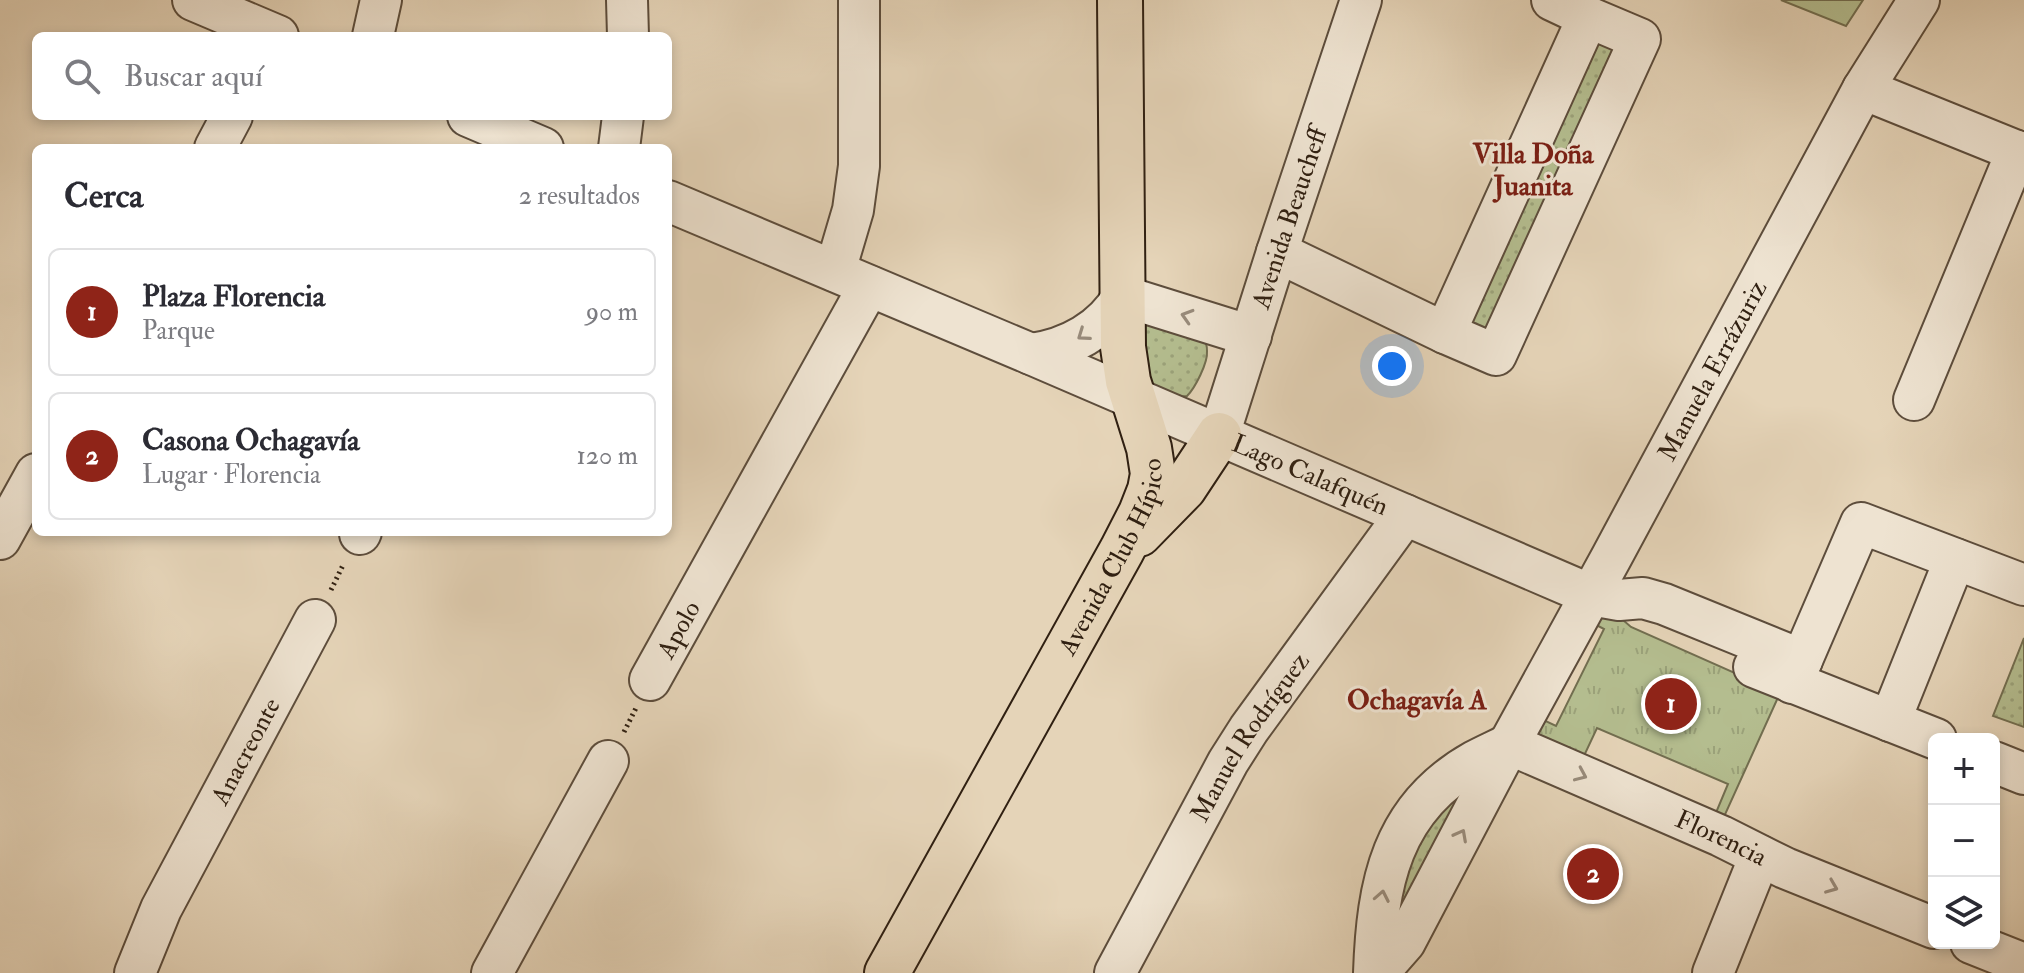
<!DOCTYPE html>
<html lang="es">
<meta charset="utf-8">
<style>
:root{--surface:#fff;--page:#f7f7f7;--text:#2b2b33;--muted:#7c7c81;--line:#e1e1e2;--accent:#8f2418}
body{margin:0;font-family:"IM FELL Double Pica",serif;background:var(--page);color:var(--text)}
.controls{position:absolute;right:24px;bottom:24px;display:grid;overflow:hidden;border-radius:12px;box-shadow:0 4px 12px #0003}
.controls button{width:72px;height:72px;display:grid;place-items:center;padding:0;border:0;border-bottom:2px solid var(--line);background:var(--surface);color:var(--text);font:40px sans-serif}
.you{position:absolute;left:1392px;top:366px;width:28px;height:28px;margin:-20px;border:6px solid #fff;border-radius:50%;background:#1a73e8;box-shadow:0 0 0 12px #1a73e833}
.badge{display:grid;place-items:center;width:52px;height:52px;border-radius:50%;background:var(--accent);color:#fff;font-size:26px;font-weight:700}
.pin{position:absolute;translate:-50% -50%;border:4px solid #fff;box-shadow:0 2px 8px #0006}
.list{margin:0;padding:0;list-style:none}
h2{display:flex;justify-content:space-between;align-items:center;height:104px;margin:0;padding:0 32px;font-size:34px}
h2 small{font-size:26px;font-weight:400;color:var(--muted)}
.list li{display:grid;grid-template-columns:52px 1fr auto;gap:24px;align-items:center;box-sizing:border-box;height:128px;margin:0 16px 16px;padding:0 16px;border:2px solid var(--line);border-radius:12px}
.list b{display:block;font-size:30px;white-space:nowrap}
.list p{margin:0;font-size:26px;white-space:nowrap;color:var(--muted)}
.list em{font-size:26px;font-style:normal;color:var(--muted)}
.icon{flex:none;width:44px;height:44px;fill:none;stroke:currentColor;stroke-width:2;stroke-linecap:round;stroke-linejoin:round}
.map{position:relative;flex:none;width:2024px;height:973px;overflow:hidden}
.search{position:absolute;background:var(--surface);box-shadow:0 4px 12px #0003;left:32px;top:32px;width:640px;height:88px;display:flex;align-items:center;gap:20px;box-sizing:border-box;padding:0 28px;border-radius:12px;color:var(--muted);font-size:30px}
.panel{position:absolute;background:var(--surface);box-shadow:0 4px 12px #0003;left:32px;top:144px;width:640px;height:392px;border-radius:12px}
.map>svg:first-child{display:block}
.grass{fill:url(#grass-dots);stroke:#726e50;stroke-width:2}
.park{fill:url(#park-tufts);stroke:#726e50;stroke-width:2}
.pitch{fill:#b4bd8f;stroke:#726e50;stroke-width:2}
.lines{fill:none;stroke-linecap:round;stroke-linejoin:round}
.minor-casing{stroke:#5d4d3c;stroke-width:44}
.major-casing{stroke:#302012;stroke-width:48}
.path{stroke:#302012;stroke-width:5;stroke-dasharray:2 4;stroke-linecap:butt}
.minor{stroke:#eee3d1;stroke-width:40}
.major{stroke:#e5d4b8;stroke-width:44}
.oneway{stroke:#988b7b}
.labels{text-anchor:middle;stroke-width:6;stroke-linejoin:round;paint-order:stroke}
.street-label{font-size:26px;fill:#302012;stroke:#eee3d1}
.neighbourhood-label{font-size:28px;font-weight:bold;fill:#7a1f14;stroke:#eee3d1}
</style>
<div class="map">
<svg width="2024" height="973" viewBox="0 0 2024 973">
<defs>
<pattern id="grass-dots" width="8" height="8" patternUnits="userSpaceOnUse" patternTransform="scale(2)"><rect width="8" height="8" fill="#b4bd8f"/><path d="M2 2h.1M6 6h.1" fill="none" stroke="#9ba27a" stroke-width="1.8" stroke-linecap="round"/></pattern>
<pattern id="park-tufts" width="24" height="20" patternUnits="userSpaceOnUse" patternTransform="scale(2)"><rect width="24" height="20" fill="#b4bd8f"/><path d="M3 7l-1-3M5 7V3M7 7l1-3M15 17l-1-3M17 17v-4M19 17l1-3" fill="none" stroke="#9ba27a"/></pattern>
</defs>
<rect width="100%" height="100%" fill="#e5d4b8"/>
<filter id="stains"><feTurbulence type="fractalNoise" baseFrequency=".0025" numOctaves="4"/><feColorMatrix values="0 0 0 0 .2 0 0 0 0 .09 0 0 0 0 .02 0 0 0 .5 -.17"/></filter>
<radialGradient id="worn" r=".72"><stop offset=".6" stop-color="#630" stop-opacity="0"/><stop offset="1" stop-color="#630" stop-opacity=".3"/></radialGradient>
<g class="grass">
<polygon points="1594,32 1626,48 1487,346 1454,331"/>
<path d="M1136,319L1202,339C1206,344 1207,344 1207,351C1208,363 1195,388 1187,396L1174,397L1146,388Z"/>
<polygon points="2024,638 2024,727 1993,716"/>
<polygon points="1483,770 1386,942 1407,842"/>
</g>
<polygon class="park" points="1608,607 1631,627 1780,693 1723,819 1715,815 1728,784 1597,728 1583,758 1541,740 1527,728 1533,715 1556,726 1604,629 1581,617"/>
<polygon class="pitch" points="1781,0 1863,0 1846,26"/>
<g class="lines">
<g class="minor-casing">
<g id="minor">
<polyline points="193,0 278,36"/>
<polyline points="627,0 628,36"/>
<polyline points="373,36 381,0"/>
<polyline points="1863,89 2024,154"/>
<polyline points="468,116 543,148"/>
<polyline points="215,148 232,116"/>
<polyline points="619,148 623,116"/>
<path id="s1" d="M668,201L1031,354L1591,595L1619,600L1643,598L1664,604L1802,660"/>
<polyline points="1277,252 1445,333 1496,355 1640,39 1588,17 1552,0"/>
<polyline points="835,271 853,210 859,166 859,0"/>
<polyline points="1445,333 1588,17"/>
<path d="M1031,354C1068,349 1104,330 1123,296L1251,336"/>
<polyline points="1914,400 2017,151"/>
<path id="s2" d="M1219,435L1277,252L1361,0"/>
<polyline points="360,534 361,532"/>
<polyline points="0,539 36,474"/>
<polyline points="1754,667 1936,739"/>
<path id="s3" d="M650,680L869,286"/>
<polyline points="1792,683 1861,523 2024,585"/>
<polyline points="1890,721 1955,559"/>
<path id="s4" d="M1509,744L1721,836L1785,868L1934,928"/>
<polyline points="1994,762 2024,774"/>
<polyline points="1971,943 2024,964"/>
<path id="s5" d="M135,973L161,909L315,620"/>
<polyline points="492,973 608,761"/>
<path id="s6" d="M1115,973L1228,762L1249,729L1405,515"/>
<path d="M1374,973C1377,884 1391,808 1475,761C1486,755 1498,750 1509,744"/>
<path id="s7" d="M1378,973L1405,942L1509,744L1611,558L1863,89L1919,0"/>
<polyline points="1713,973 1760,856"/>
</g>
</g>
<g class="major-casing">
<g id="major">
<polyline points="1139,534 1184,488 1219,435"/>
<path id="s8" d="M887,973L1122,550L1141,513L1150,490L1153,474L1149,448L1128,381L1123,347L1120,0"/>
</g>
</g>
<g class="path">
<polyline points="331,590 344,563"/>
<polyline points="624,732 636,708"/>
</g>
<use href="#minor" class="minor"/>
<use href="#major" class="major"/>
</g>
<defs><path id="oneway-chevron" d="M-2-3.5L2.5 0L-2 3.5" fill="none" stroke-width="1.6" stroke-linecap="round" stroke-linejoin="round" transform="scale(2)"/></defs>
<g class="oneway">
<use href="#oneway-chevron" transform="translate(1187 316) rotate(-163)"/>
<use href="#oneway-chevron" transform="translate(1083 335) rotate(145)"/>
<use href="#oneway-chevron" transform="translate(1581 775) rotate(24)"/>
<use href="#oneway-chevron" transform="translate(1461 835) rotate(-62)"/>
<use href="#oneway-chevron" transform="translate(1832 887) rotate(22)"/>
<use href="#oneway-chevron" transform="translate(1382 896) rotate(-79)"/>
</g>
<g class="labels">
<g class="street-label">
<text dy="9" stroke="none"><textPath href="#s2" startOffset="228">Avenida Beaucheff</textPath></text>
<text dy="9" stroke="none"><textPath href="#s7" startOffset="690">Manuela Errázuriz</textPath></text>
<text dy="9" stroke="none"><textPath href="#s1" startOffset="698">Lago Calafquén</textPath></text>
<text dy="9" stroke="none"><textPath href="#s8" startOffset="474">Avenida Club Hípico</textPath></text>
<text dy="9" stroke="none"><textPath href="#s3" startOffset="58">Apolo</textPath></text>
<text dy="9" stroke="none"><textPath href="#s6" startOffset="272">Manuel Rodríguez</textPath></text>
<text dy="9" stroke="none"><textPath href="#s5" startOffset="248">Anacreonte</textPath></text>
<text dy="9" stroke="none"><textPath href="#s4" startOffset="232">Florencia</textPath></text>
</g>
<g class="neighbourhood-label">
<text x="1533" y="163">Villa Doña<tspan x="1533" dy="32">Juanita</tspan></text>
<text x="1417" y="709">Ochagavía A</text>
</g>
</g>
<rect width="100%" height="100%" filter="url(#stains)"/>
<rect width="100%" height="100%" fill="url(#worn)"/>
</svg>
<div class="controls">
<button>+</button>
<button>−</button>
<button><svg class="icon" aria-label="layers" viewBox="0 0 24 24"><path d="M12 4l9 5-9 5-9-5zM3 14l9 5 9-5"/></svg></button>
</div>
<div class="you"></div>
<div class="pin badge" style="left:1671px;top:704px">1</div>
<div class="pin badge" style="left:1593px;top:874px">2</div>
<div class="search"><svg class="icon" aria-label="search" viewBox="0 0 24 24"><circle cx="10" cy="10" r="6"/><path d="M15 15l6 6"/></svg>Buscar aquí</div>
<section class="panel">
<h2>Cerca<small>2 resultados</small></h2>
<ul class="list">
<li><span class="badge">1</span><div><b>Plaza Florencia</b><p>Parque</p></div><em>90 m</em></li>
<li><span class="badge">2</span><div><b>Casona Ochagavía</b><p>Lugar · Florencia</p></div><em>120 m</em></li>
</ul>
</section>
</div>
